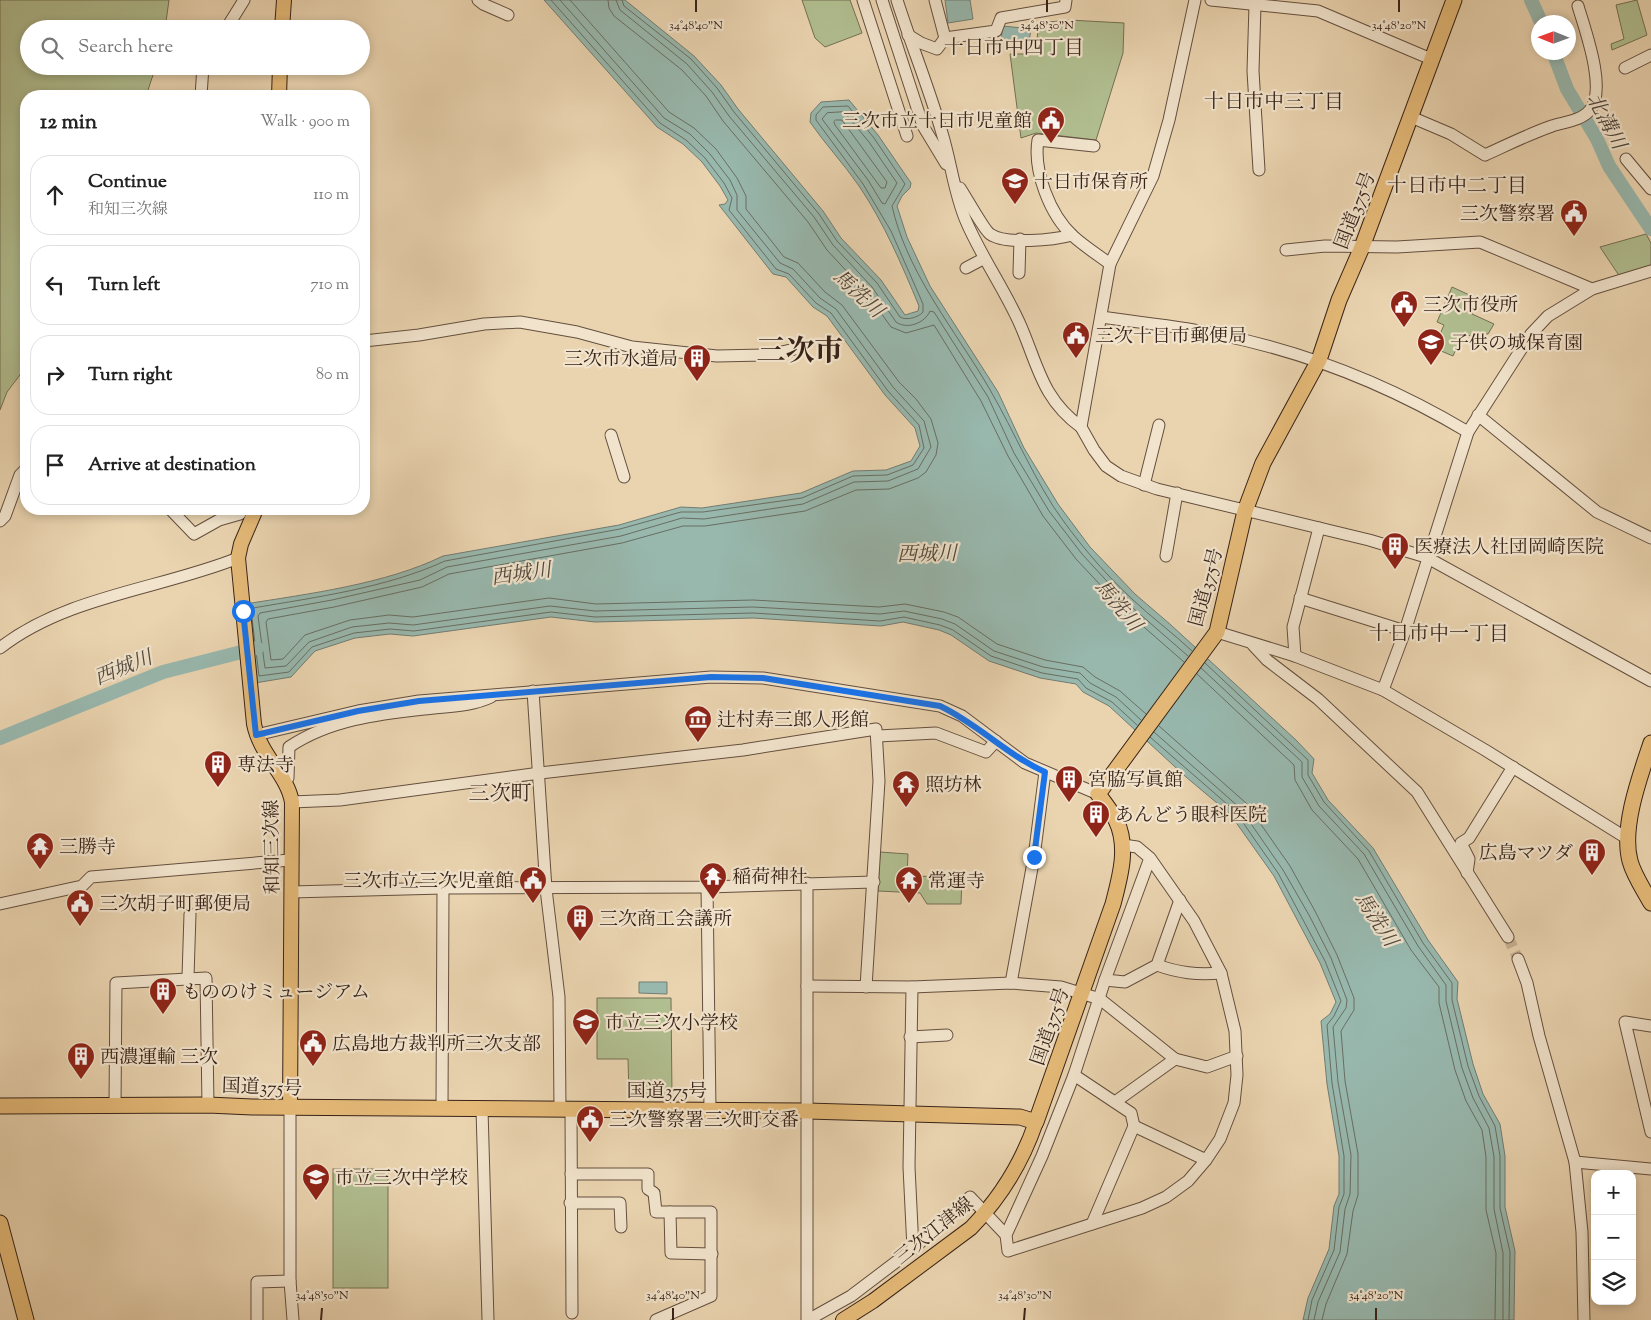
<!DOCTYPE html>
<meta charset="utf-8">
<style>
:root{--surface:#fff;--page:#f6f6f6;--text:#222;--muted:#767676;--line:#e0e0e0}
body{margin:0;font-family:"Sorts Mill Goudy","Noto Serif JP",serif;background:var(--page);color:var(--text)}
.controls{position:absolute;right:15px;bottom:15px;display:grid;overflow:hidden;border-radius:10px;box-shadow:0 2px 8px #0003}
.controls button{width:45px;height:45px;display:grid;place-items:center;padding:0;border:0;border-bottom:1px solid var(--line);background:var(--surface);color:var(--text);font:25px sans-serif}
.compass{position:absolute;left:1531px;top:15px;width:45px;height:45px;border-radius:50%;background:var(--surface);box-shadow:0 2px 8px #0003;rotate:271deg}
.stop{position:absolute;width:15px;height:15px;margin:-11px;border:4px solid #1a73e8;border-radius:50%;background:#fff}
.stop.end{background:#1a73e8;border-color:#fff;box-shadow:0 1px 5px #0008}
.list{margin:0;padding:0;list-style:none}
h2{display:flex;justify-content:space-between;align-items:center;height:65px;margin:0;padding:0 20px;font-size:21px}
h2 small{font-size:16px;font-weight:400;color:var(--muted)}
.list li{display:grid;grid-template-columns:32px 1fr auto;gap:15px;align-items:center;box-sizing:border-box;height:80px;margin:0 10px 10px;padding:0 10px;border:1px solid var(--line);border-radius:20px}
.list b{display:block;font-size:19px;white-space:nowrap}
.list p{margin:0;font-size:16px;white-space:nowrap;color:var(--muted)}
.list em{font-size:16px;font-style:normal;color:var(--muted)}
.icon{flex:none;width:28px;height:28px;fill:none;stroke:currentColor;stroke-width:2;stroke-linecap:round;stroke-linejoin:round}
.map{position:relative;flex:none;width:1651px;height:1320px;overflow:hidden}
.search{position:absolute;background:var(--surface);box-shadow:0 2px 8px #0003;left:20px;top:20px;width:350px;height:55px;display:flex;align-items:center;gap:12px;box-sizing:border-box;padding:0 18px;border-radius:28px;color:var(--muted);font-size:19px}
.panel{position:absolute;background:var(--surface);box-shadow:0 2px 8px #0003;left:20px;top:90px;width:350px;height:425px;border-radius:20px}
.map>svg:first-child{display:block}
.green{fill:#b1be90;stroke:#747054}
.water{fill:#98b8ae;stroke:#727c72}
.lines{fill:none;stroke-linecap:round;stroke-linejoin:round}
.shore{stroke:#686e63;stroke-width:1}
.river{stroke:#98b8ae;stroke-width:14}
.minor-tunnel{stroke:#c6b192;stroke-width:11;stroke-dasharray:11 5.5;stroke-linecap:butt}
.minor-casing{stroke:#644f3e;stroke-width:13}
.major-casing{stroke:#382318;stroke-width:16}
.highway-casing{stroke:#382318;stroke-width:17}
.minor{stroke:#f1e3cc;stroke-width:11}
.major{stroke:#e5ba78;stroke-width:14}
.highway{stroke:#e5ba78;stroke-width:15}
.route{stroke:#1a73e8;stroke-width:6}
.ticks{fill:none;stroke:#382318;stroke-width:2}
.labels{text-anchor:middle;stroke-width:4.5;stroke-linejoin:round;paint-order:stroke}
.poi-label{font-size:19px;fill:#382318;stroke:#f1e3cc;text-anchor:start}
.street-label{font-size:19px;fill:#382318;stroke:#f1e3cc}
.neighbourhood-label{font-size:20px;fill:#382318;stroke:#f1e3cc}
.water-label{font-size:20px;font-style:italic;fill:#50483e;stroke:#f1e3cc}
.quarter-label{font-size:21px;fill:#382318;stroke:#f1e3cc}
.town-label{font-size:29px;font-weight:bold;fill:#382318;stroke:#f1e3cc}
.ticks-label{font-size:12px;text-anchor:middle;fill:#382318;stroke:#f1e3cc;stroke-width:4.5;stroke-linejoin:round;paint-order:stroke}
</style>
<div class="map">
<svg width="1651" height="1320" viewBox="0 0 1651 1320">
<rect width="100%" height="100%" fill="#ead4b0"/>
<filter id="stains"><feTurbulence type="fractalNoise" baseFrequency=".004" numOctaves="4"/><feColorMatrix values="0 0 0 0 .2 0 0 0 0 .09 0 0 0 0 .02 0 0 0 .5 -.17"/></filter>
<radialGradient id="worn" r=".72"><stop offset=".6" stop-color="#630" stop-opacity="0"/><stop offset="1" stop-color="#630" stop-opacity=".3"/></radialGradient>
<g class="green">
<polygon points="0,0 169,0 165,29 29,29 29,66 156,66 146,96 26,96 26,367 7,392 0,410"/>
<polygon points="802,0 850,0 862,33 825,47 815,38"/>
<polygon points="1637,0 1647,35 1612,50 1611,44 1624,39 1616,5"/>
<polygon points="1069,20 1124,23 1123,53 1096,140 1036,133 1021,138 1010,54 1035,54 1039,23"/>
<polygon points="1646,234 1651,243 1651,265 1620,277 1600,247"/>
<polygon points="1452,287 1478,299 1472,314 1494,324 1488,334 1481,333 1478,339 1463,333 1453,356 1434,348 1444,325 1437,322"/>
<polygon points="880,852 908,854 907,876 962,877 961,904 927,904 920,893 878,891"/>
<polygon points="597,998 671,998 672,1097 629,1097 628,1059 597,1059"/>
<rect x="333" y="1169" width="55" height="119"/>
</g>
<g class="water">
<path d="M544,0H625L694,56L721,85L738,109L823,211L841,238L881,280L905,315L918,311L919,306C902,265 884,223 859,186C844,164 825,144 810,122L811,113L821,102L849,100L878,135L911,183L910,188L902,196L897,206L907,237L930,286L998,392L1024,448L1058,504L1090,547L1135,594L1171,625L1296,740L1314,759L1312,773L1328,800L1373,848L1428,940L1458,982L1457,999L1473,1064L1483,1094L1500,1124L1505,1156V1207L1515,1251L1514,1320H1303L1308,1298L1329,1249L1334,1206L1339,1194V1156L1327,1084L1321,1021L1330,1014L1336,1002L1320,963L1274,876L1230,814L1186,777L1109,706L1083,692L1076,684L1040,678L989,661L951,635L939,630L903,622L881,626L753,618L595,622L551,617L413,636L390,634L355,638L315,651L291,677L255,683L245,604C308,594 386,584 443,556L619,525L681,507L702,508L801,493L853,471L886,470L911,461L920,446L915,428L885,395L827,316L813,307L786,277L773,274L719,205L725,204L728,200L720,186L702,162L683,144L657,127Z"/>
<polygon points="945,0 970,0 973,19 948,23"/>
<polygon points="1003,26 1031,29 1029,42 1001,39"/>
<polygon points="639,982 667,982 667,994 639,993"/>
</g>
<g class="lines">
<g class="shore">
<path d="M551,0L660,123L686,140L705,158L724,183L732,198L729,210L776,269L789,274L816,303L831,313L888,391L919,425L924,448L913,465L887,475L853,476L802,498L703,512H681L620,529L445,561C386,588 317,597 253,608L251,610L259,676L289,672L312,647L354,633L390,629L414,631L551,612L595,617L753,613L880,621L904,617L940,625L953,630L991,656L1042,673L1078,679L1086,688L1112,702L1137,725"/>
<polyline points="560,0 664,118 690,134 710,154 730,180 737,195 737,210 780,263 793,269 820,298 836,309 893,387 924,421 931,447 918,469 888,481 854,482 803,504 704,519 682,518 621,536 447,567 420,580 332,600 260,613 258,616 265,668 286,666 309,642 352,627 389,623 413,625 550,606 595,611 753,607 880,614 904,611 942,619 955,624 994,651 1043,667 1080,673 1090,683 1116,697 1141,720"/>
<polyline points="570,0 669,112 694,128 716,149 737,178 746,196 746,209 784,257 798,263 825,292 842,305 899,382 916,399 931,419 938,443 936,455 926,472 918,478 889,489 856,490 805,511 705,526 683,526 622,543 449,574 422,587 334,607 268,619 266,622 271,660 283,659 305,635 350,620 389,615 413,617 549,598 596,604 753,600 879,607 905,604 944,612 958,617 997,644 1045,660 1083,667 1095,677 1120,691 1146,714"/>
<polyline points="608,0 609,8 614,16 682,70 706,96 723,121 808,222 827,250 866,292 891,327 906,333 934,325 981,401 1008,456 1043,516 1076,559 1121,607 1184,662"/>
<path d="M616,0L620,10L687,64L712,92L729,116L814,217L833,245L872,287L896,322C907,330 925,323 930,311L934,312L988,397L1014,453L1049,511L1082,554L1126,602L1188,656"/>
<path d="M622,0L624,6L691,59L717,88L734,112L819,214L837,241L877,283L900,317C907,321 919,317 923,312V304L891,231L863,184L816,120V115L823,107L848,106L874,138L905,184L892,206C906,268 947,320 980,373C1007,416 1026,463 1053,506C1075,539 1103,572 1132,599C1151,617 1173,633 1192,651"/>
<polygon points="844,112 869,142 897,183 885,204 882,203 868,180 822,119 827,113"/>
<polygon points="836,120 842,120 887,182 885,188 881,188 835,125 834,122"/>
<polyline points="1205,663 1308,760 1308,775 1324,802 1369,851 1423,943 1452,983 1452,1000 1468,1066 1479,1096 1495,1126 1500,1156 1500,1208 1510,1252 1509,1320"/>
<polyline points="1201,668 1302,762 1302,777 1319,806 1364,854 1418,946 1446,985 1446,1001 1462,1068 1473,1098 1489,1128 1494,1157 1494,1209 1503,1253 1503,1320"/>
<polyline points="1197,674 1294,765 1295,780 1312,810 1358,859 1411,950 1439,987 1439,1003 1455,1070 1466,1101 1482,1130 1486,1157 1486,1210 1496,1253 1495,1320"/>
<polyline points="1159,726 1246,803 1290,866 1315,911 1337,955 1354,998 1354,1010 1341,1031 1345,1081 1358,1154 1358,1195 1353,1211 1347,1254 1326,1304 1322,1320"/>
<polyline points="1154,732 1240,808 1283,870 1309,915 1331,958 1347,1000 1346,1008 1333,1027 1338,1082 1351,1155 1350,1194 1345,1209 1340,1252 1318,1302 1314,1320"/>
<polyline points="1150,737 1235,811 1278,873 1325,961 1341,1001 1334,1016 1327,1025 1332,1083 1344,1156 1344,1194 1339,1207 1334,1250 1312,1300 1308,1320"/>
</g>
<g class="river">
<polyline points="1531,0 1541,22"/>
<polyline points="1553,52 1567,89 1597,139 1609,166 1651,229"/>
<polyline points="0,738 163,672 257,648"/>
</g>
<polyline class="minor-tunnel" points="1508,937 1518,959"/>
<g class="minor-casing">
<g id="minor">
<polyline points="478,0 483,4 508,15"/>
<polyline points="863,0 907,136"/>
<polyline points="882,0 923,126 946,164"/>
<path d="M897,0C911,44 929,88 942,133C951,162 954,193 966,221C981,256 1003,287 1019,322C1038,364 1041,398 1081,427"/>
<polyline points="935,0 945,38"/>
<polyline points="1195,0 1169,120 1153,176 1110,264 1081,427 1094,450 1106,466 1121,476 1157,489 1369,540 1426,557 1651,681"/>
<polyline points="1211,0 1318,11 1431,59"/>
<polyline points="1255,5 1253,71 1259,170"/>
<polyline points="226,29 244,0"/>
<polyline points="908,35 921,43 937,49 945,38 996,31 1001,18 1065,7 1066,0"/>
<polyline points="1625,68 1651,55"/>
<polyline points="201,96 203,66"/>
<path d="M1411,117L1451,134L1485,155C1507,145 1529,134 1552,126C1564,122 1581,121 1590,110C1607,89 1585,30 1578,6"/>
<path d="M1094,146L1038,140C1033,171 1050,215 1073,236C1084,246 1098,255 1110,264"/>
<polyline points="1626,159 1651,189"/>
<path d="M960,188C966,197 984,230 990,234C1005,245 1054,240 1072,235"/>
<polyline points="1286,250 1325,246 1397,247 1480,242 1592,289"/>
<polyline points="966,268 983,259"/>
<polyline points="1019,273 1020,239"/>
<path d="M1101,317C1141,323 1182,326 1221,335C1310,353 1391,386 1468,432"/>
<polyline points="364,341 419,335 484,324 520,322 577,332 632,347 717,356 768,355 795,349"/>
<polyline points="1478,415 1597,512 1651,538"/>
<polyline points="611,435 624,477"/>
<polyline points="1144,485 1159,425"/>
<polyline points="170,509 194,534 219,520 240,514 242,509"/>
<polyline points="0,521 5,516 20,475 26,469"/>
<polyline points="1166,556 1177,493"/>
<polyline points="1300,598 1405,631"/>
<polyline points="1217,632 1295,656 1383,690 1485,750 1628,839"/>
<polyline points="1253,645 1267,660 1318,699 1417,792 1508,937"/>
<path d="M0,648C66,596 161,589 238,558"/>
<polyline points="1295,656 1293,627 1319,528"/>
<polyline points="1383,690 1405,631 1468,432 1531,334 1548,316 1592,289 1651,271"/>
<polyline points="533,691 546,889 559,997 560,1109"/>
<polyline points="256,735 358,711 419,701 711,677 763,678 940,706 962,716 1025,763 1098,794"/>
<polyline points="878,736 936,733 986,752 996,741"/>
<path d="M284,783L288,778L289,747C329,720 378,714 424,709C447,706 470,707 491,697"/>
<polyline points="292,802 340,800 540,773 743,750 876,729 879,781 866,987"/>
<polyline points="1123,845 1137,847 1150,858 1194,921 1221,973 1235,1031 1237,1075 1234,1103 1220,1139 1206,1160 1188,1181 1166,1197 1142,1208 1008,1251 1006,1235 1042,1156 1074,1075 1105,980 1150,858"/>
<polyline points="1467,873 1469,859 1461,843 1469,838 1513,767"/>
<polyline points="807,883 807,1320"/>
<polyline points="707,887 710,1110"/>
<polyline points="291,892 443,888 707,887 874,882"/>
<polyline points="0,904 82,886 91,877 290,860"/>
<polyline points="1518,959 1527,983 1539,1036 1575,1162 1582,1232 1584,1320"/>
<path d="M1157,965C1179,973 1197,975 1221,973"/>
<polyline points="188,977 190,914"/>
<polyline points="1105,980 1125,982 1157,965 1180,900"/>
<polyline points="1011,983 1034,857 1045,772"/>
<polyline points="807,986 912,987 1011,983 1061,987 1100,999 1175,1059 1207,1067 1237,1056"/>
<polyline points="912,987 909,1167 913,1249"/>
<polyline points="1651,1026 1625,1022 1651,1132"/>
<polyline points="910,1037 947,1035"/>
<polyline points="1074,1075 1131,1113 1134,1126 1092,1224"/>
<polyline points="1115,1102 1175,1059"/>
<polyline points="115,1106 116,983 206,978 208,1105"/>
<polyline points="290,1108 290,1281 293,1320"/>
<polyline points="442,1109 443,888"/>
<polyline points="482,1109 488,1320"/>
<polyline points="571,1109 572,1313"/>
<polyline points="1134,1126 1206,1160"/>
<polyline points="1575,1162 1651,1169"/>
<polyline points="571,1174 648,1174 648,1189 654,1193 656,1212 711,1212 711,1296 656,1320"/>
<polyline points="570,1203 620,1203 621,1227"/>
<polyline points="670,1212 671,1253 712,1254"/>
<polyline points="257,1320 257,1282 290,1281"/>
<polyline points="808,1320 851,1296 913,1249 970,1197 1006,1235"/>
</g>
</g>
<g class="major-casing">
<g id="major">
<polyline points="282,29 284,0"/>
<polyline points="279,96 280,66"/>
<path d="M256,509L241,544L238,558L254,724C260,755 287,774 292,802L290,1108"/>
<path d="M843,1320L873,1301L971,1228C1002,1196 1022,1163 1036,1122"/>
</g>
</g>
<g class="highway-casing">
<g id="highway">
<path d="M1651,743C1640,776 1621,827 1630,861C1634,876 1644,890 1651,903"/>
<path d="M0,1106L208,1105L252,1107L807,1111L1020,1117L1036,1122L1113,904C1120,877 1129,847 1116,820C1111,811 1104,802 1098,794L1217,632L1245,511L1263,463L1319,360L1339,300L1362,247L1454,0"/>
<polyline points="0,1223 26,1320"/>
</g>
</g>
<use href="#minor" class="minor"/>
<use href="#major" class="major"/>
<use href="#highway" class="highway"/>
</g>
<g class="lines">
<path class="route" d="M243,611L256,735L358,711L419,701L711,677L763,678L940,706C978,724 1007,755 1045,772L1034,857"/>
</g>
<path class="ticks" d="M696,12V0M1047,12V0M1399,12V0M321,1320L322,1308M673,1320V1308M1024,1320L1025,1308M1376,1320V1308"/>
<defs>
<g id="civic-pin" transform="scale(1.4375)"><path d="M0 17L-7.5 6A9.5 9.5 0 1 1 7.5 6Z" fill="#8f2418" stroke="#f1e3cc"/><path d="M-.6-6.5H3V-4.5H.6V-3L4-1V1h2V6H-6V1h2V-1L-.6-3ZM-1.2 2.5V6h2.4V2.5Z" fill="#fff"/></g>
<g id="school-pin" transform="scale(1.4375)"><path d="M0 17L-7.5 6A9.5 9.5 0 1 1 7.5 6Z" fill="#8f2418" stroke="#f1e3cc"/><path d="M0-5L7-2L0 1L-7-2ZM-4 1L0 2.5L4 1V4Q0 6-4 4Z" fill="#fff"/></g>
<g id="building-pin" transform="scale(1.4375)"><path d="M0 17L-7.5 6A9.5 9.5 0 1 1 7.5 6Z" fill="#8f2418" stroke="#f1e3cc"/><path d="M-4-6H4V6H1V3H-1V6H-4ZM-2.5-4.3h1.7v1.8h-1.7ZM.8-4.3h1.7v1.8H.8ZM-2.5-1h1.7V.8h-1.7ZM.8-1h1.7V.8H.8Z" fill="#fff"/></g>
<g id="museum-pin" transform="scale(1.4375)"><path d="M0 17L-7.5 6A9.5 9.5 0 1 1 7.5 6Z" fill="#8f2418" stroke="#f1e3cc"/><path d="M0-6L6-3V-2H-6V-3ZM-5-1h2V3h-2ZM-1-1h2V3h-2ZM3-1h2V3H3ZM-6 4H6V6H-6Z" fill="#fff"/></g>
<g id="temple-pin" transform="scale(1.4375)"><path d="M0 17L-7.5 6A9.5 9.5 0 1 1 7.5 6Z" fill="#8f2418" stroke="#f1e3cc"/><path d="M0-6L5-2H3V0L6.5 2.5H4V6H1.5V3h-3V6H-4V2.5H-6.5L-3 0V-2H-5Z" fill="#fff"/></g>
</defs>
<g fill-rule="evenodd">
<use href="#civic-pin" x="1051" y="120"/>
<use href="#school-pin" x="1015" y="181"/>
<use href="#civic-pin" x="1574" y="213"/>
<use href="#civic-pin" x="1404" y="304"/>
<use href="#civic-pin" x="1076" y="335"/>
<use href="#school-pin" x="1431" y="342"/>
<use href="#building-pin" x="697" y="358"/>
<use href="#building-pin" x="1395" y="546"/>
<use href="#museum-pin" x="698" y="719"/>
<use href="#building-pin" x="218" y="764"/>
<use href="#building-pin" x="1069" y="779"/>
<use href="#temple-pin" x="906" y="784"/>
<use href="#building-pin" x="1096" y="814"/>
<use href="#temple-pin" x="40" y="846"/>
<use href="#building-pin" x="1592" y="852"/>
<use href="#temple-pin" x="713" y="876"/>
<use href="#civic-pin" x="533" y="880"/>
<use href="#temple-pin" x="909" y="880"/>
<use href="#civic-pin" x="80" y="903"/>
<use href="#building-pin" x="580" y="918"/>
<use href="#building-pin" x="163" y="991"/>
<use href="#school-pin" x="586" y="1022"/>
<use href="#civic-pin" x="313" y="1043"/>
<use href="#building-pin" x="81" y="1056"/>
<use href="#civic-pin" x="590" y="1119"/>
<use href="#school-pin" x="316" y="1177"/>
</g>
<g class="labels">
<g class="poi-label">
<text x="1032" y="127" text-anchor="end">三次市立十日市児童館</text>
<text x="1034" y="188">十日市保育所</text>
<text x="1555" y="220" text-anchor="end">三次警察署</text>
<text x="1423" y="311">三次市役所</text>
<text x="1095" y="342">三次十日市郵便局</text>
<text x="1450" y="349">子供の城保育園</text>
<text x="678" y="365" text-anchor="end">三次市水道局</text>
<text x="1414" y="553">医療法人社団岡崎医院</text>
<text x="717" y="726">辻村寿三郎人形館</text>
<text x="237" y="771">専法寺</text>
<text x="1088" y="786">宮脇写眞館</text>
<text x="925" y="791">照坊林</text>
<text x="1115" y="821">あんどう眼科医院</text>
<text x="59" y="853">三勝寺</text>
<text x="1573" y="859" text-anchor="end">広島マツダ</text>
<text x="732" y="883">稲荷神社</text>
<text x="514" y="887" text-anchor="end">三次市立三次児童館</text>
<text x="928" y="887">常運寺</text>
<text x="99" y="910">三次胡子町郵便局</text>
<text x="599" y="925">三次商工会議所</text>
<text x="182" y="998">もののけミュージアム</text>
<text x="605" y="1029">市立三次小学校</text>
<text x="332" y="1050">広島地方裁判所三次支部</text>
<text x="100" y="1063">西濃運輸 三次</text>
<text x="609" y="1126">三次警察署三次町交番</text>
<text x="335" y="1184">市立三次中学校</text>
</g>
<g class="street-label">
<text transform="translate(1354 210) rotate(-69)" y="7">国道375号</text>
<text transform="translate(1205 587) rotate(-75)" y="7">国道375号</text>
<text transform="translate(271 847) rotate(-91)" y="7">和知三次線</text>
<text transform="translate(1049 1026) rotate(-71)" y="7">国道375号</text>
<text transform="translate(262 1086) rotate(2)" y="7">国道375号</text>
<text x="667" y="1097">国道375号</text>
<text transform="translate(933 1230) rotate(-39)" y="7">三次江津線</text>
</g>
<g class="neighbourhood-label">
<text x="1014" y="54">十日市中四丁目</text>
<text x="1274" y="108">十日市中三丁目</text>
<text x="1457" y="192">十日市中二丁目</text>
<text x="1439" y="640">十日市中一丁目</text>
</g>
<g class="water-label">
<text transform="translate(1607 121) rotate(62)" y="7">北溝川</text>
<text transform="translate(859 293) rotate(43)" y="7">馬洗川</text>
<text transform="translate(927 553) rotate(-1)" y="7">西城川</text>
<text transform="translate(521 573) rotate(-8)" y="7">西城川</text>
<text transform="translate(1119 605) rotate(50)" y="7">馬洗川</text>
<text transform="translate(123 667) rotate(-22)" y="7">西城川</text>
<text transform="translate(1377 919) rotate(57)" y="7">馬洗川</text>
</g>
<g class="quarter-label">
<text x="500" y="800">三次町</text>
</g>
<g class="town-label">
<text x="800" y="360">三次市</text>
</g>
</g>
<g class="ticks-label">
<text x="696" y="29">34°48'40"N</text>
<text x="1047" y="29">34°48'30"N</text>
<text x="1399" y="29">34°48'20"N</text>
<text x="322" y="1299">34°48'50"N</text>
<text x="673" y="1299">34°48'40"N</text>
<text x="1025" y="1299">34°48'30"N</text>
<text x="1376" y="1299">34°48'20"N</text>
</g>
<rect width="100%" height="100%" filter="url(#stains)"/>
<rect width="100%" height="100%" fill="url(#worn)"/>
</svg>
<div class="controls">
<button>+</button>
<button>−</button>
<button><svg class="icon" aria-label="layers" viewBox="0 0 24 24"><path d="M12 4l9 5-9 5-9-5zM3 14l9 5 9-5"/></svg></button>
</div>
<svg class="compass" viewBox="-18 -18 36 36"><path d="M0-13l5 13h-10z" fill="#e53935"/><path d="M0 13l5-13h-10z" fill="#767676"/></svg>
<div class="stop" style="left:243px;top:611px"></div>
<div class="stop end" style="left:1034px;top:857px"></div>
<div class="search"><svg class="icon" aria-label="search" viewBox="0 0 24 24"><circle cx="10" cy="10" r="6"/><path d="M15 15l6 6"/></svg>Search here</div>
<section class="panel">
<h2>12 min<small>Walk · 900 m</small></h2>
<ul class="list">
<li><svg class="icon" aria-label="ahead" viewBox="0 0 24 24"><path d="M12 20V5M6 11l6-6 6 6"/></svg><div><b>Continue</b><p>和知三次線</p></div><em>110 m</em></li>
<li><svg class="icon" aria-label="left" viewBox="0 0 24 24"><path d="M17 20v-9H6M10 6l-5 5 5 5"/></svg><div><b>Turn left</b></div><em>710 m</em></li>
<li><svg class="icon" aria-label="right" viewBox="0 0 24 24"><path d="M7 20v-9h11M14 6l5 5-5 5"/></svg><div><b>Turn right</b></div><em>80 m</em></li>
<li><svg class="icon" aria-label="arrive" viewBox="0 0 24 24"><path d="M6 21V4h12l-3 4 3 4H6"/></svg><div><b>Arrive at destination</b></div></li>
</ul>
</section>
</div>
